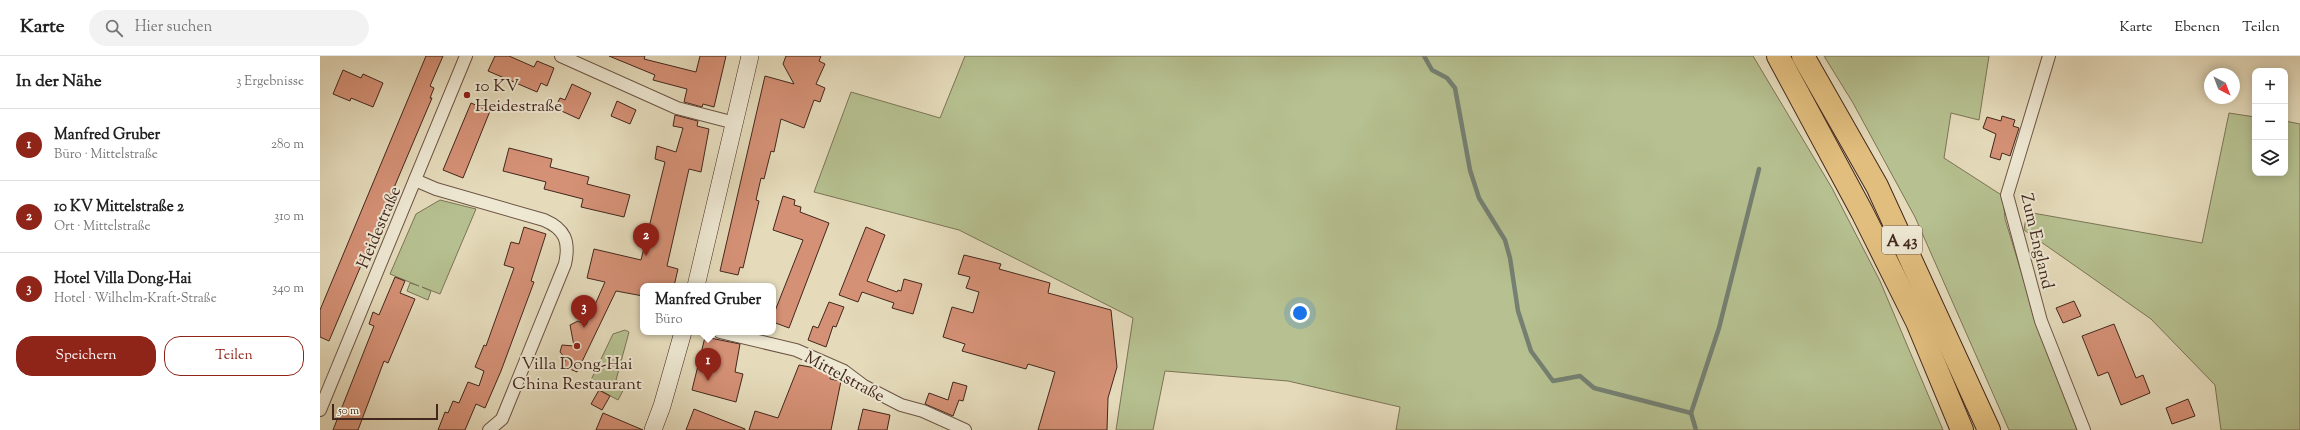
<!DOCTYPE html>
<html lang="de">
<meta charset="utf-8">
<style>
:root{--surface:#fff;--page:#f2f2f2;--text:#222;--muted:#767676;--line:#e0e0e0;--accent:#8f2418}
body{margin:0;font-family:"Sorts Mill Goudy",serif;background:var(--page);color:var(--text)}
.controls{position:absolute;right:12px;top:12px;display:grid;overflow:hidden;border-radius:8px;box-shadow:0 2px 10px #0003}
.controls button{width:36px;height:36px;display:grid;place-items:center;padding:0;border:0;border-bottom:1px solid var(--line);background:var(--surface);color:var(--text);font:20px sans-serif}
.compass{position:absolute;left:1884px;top:12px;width:36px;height:36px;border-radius:50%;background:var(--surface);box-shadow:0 2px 10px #0003;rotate:138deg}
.scale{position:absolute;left:12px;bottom:10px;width:106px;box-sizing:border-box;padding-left:4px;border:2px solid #43271d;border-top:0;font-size:11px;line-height:14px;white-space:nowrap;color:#43271d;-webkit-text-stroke:3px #eee8d3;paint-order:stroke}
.you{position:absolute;left:980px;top:257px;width:14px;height:14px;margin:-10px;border:3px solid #fff;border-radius:50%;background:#1a73e8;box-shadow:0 0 0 6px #1a73e833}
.badge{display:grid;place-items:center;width:26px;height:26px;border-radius:50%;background:var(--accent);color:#fff;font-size:13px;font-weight:700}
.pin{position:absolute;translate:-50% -33px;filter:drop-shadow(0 1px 2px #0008)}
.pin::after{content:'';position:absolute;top:21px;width:14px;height:12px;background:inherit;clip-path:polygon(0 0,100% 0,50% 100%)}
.popup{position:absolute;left:320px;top:227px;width:136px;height:52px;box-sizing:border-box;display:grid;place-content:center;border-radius:8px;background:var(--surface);filter:drop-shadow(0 1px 3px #0005);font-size:13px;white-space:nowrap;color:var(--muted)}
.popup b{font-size:15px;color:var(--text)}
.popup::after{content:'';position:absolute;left:50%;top:100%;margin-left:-8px;border:8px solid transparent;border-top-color:var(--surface)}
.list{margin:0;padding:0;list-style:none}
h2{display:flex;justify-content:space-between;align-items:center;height:52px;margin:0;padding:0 16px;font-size:17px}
h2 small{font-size:13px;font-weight:400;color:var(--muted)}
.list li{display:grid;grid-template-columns:26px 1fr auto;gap:12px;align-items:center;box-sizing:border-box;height:72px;padding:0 16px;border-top:1px solid var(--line)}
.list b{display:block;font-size:15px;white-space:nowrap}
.list p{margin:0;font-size:13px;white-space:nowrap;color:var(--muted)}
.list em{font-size:13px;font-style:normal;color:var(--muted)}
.actions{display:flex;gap:8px;padding:12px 16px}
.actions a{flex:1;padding:9px 0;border:1px solid var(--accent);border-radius:16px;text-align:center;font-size:14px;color:var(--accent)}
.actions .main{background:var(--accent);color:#fff}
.icon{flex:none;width:22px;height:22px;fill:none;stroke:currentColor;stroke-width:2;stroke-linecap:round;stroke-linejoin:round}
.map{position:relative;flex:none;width:1980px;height:374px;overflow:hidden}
header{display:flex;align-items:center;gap:24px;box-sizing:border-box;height:56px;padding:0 20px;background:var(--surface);border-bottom:1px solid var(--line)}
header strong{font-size:19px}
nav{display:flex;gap:22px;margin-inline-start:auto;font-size:14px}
.search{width:280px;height:36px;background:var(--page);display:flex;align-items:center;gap:10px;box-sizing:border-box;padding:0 14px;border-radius:22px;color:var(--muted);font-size:15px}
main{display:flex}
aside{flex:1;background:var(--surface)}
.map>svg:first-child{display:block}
.green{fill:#b6c090;stroke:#7c7456}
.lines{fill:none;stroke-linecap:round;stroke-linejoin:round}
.stream{stroke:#758072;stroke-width:4.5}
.building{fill:#d59176;stroke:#43271d}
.minor-casing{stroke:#6c5444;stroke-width:14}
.secondary-casing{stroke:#43271d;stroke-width:18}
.motorway-casing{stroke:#43271d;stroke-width:24}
.minor{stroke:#eee8d3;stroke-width:12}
.secondary{stroke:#eee8d3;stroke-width:17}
.motorway{stroke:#e2be7e;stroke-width:22}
.poi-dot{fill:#8f2418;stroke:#eee8d3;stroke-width:1.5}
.labels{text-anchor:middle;stroke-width:4;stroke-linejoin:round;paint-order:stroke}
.shield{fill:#eee8d3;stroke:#766154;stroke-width:1}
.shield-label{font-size:16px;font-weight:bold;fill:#43271d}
.poi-label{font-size:17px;fill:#43271d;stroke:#eee8d3;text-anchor:start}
.street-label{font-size:17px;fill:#43271d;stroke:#eee8d3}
</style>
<header>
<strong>Karte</strong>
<div class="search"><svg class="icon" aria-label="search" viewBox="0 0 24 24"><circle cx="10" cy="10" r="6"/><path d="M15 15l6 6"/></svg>Hier suchen</div>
<nav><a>Karte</a><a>Ebenen</a><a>Teilen</a></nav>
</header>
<main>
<aside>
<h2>In der Nähe<small>3 Ergebnisse</small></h2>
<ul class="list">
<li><span class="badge">1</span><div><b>Manfred Gruber</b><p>Büro · Mittelstraße</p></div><em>280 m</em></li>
<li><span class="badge">2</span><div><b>10 KV Mittelstraße 2</b><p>Ort · Mittelstraße</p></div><em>310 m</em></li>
<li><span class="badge">3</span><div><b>Hotel Villa Dong-Hai</b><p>Hotel · Wilhelm-Kraft-Straße</p></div><em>340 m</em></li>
</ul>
<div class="actions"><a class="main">Speichern</a><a>Teilen</a></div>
</aside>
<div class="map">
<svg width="1980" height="374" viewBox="0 0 1980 374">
<rect width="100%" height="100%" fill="#e5dbbb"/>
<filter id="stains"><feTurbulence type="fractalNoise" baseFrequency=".005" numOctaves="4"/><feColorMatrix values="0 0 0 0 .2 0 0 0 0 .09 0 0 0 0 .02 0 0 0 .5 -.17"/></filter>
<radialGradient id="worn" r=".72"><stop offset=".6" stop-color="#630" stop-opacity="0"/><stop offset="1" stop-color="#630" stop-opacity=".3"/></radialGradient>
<g class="green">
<polygon points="645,0 1433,0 1512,132 1560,225 1623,374 1076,374 1080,351 968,325 845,315 833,374 796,374 813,262 639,174 494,136 531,36 620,62"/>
<polygon points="1504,0 1669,0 1659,64 1631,57 1624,102 1683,140 1685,163 1704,225 1759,374 1689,374 1595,161 1533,47"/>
<polygon points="1909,57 1935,61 1935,117 1965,117 1965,65 1980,68 1980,374 1901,374 1895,329 1831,263 1704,174 1707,156 1882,187"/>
<polygon points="120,144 156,153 120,238 102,231 111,235 108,244 87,235 90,227 99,230 70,218 96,158"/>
<polygon points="305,274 309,276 296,324 306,329 298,344 269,328 293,278"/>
</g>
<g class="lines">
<g class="stream">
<polyline points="1104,0 1112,14 1127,22 1135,32 1150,114 1159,142 1185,184 1190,202 1198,255 1211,295 1233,325 1260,320 1274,332 1371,357 1376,374"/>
<polyline points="1371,357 1399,272 1439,113"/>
</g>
</g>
<g class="building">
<polygon points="106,0 123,0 110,30 114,32 110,42 112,42 9,285 0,281 0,254"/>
<polygon points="175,0 189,0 214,11 217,5 234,12 227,30 221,27 217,36 168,15"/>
<polygon points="289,0 325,0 324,3 376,16 380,0 406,0 394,51 383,48 382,51 364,46 367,33 333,24 335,19"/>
<polygon points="466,0 501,0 499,5 505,8 496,28 505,32 500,46 494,44 484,72 461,63 454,96 451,95 444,123 441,122 436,144 439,145 423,212 420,211 418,219 400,215 445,20 474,28 463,8"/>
<polygon points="23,14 41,22 43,18 63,27 53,51 31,42 30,45 13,38"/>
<polygon points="252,28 271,37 259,63 235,52 240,42 245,44"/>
<polygon points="297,45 316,54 310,68 291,60"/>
<polygon points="151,47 170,55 143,122 123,114"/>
<polygon points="355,59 378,65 377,70 389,73 381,116 369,113 347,210 358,213 354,230 323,230 323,240 296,235 257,316 243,310 246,303 240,296 242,289 254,290 250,269 258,265 266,269 285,226 267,222 274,193 321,204 345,106 335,103 337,90 356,96 363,72 353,70"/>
<polygon points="1682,60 1695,64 1693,70 1699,72 1690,100 1682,97 1680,104 1670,101 1676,78 1663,72 1667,61 1681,65"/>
<polygon points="189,92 232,103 230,111 269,121 267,128 310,139 304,161 261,151 263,143 224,133 226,126 183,115"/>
<polygon points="463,140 475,144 474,149 481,151 480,156 509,167 469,272 453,266 453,260 483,184 453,174"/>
<polygon points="204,171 226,178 211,225 214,226 181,315 165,352 156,348 145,374 118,374 125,356 128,357 133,345 139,347 148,326 159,330 164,315 155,311 164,289 166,290 194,212 184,209 191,186 199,188"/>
<polygon points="546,171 565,179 547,225 577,236 578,234 581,235 584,223 602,228 593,258 572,252 574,247 542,236 538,246 519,239"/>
<polygon points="644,199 681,208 679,213 730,227 728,237 791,254 797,311 788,342 787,374 718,374 735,316 708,308 706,313 642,295 645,288 623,281 632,251 653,257 659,236 646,232 650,221 638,218"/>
<polygon points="75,221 85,225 80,237 95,243 68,307 64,305 38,374 13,374 54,270 49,268 53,256 59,259"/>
<polygon points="1754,245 1761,260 1743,267 1736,252"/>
<polygon points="509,246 524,251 516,271 513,270 506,291 488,284 493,270 498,272"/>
<polygon points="1794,268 1816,322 1823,319 1830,337 1801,349 1788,316 1778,320 1762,280"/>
<polygon points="385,281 420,288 415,316 423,318 416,346 372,334"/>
<polygon points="479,309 501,313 511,317 510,323 521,325 511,374 429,374 435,355 458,362"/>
<polygon points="633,326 647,330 643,345 639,344 633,360 605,348 609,337 628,344"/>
<polygon points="279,334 290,340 282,354 271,348"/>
<polygon points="1868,343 1875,360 1852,368 1846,352"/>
<polygon points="374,353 425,373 425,374 366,374"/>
<polygon points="543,353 570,359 567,374 538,374"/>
<polygon points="283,357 323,374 276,374"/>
</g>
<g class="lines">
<g class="minor-casing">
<g id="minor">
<polyline points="241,0 357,52 415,67"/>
<polyline points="1729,0 1687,139 1721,265 1764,374"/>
<path d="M95,124L116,133L224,164C245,173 250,185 245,208L182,363L169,374"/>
<polyline points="400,276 476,294 524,315 544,330 581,349 603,355 645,374"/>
<polyline points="0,354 146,0"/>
</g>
</g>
<g class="secondary-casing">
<g id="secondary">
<polyline points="376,230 430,0"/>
<polyline points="333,374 342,350 363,276"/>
</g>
</g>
<g class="motorway-casing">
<g id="motorway">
<polyline points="1458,0 1542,156 1597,266 1642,374"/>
<polyline points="1483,0 1557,130 1669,374"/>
</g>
</g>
<use href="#minor" class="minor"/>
<use href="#secondary" class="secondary"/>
<use href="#motorway" class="motorway"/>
</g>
<g class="poi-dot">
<circle cx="147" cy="39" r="4"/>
<circle cx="257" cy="290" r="4"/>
</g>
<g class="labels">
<rect class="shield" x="1562" y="170" width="40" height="28" rx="3"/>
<g class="shield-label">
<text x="1582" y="190">A 43</text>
</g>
<g class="poi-label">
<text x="155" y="35">10 KV<tspan x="155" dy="20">Heidestraße</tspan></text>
<text x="257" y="313" text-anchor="middle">Villa Dong-Hai<tspan x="257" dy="20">China Restaurant</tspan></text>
</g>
<g class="street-label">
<text transform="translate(58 171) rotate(-67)" y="6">Heidestraße</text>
<text transform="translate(1718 185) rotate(77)" y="6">Zum England</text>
<text transform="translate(525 320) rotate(28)" y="6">Mittelstraße</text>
</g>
</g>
<rect width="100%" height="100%" filter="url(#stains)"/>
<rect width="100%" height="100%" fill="url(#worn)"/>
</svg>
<div class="controls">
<button>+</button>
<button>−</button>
<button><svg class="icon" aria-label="layers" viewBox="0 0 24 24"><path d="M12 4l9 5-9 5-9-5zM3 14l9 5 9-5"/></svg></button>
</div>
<svg class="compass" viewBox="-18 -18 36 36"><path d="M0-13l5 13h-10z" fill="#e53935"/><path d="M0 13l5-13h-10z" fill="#767676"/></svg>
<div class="scale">50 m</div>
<div class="you"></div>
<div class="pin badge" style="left:388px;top:325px">1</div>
<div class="popup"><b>Manfred Gruber</b>Büro</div>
<div class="pin badge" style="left:326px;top:200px">2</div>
<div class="pin badge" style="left:264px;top:272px">3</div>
</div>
</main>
